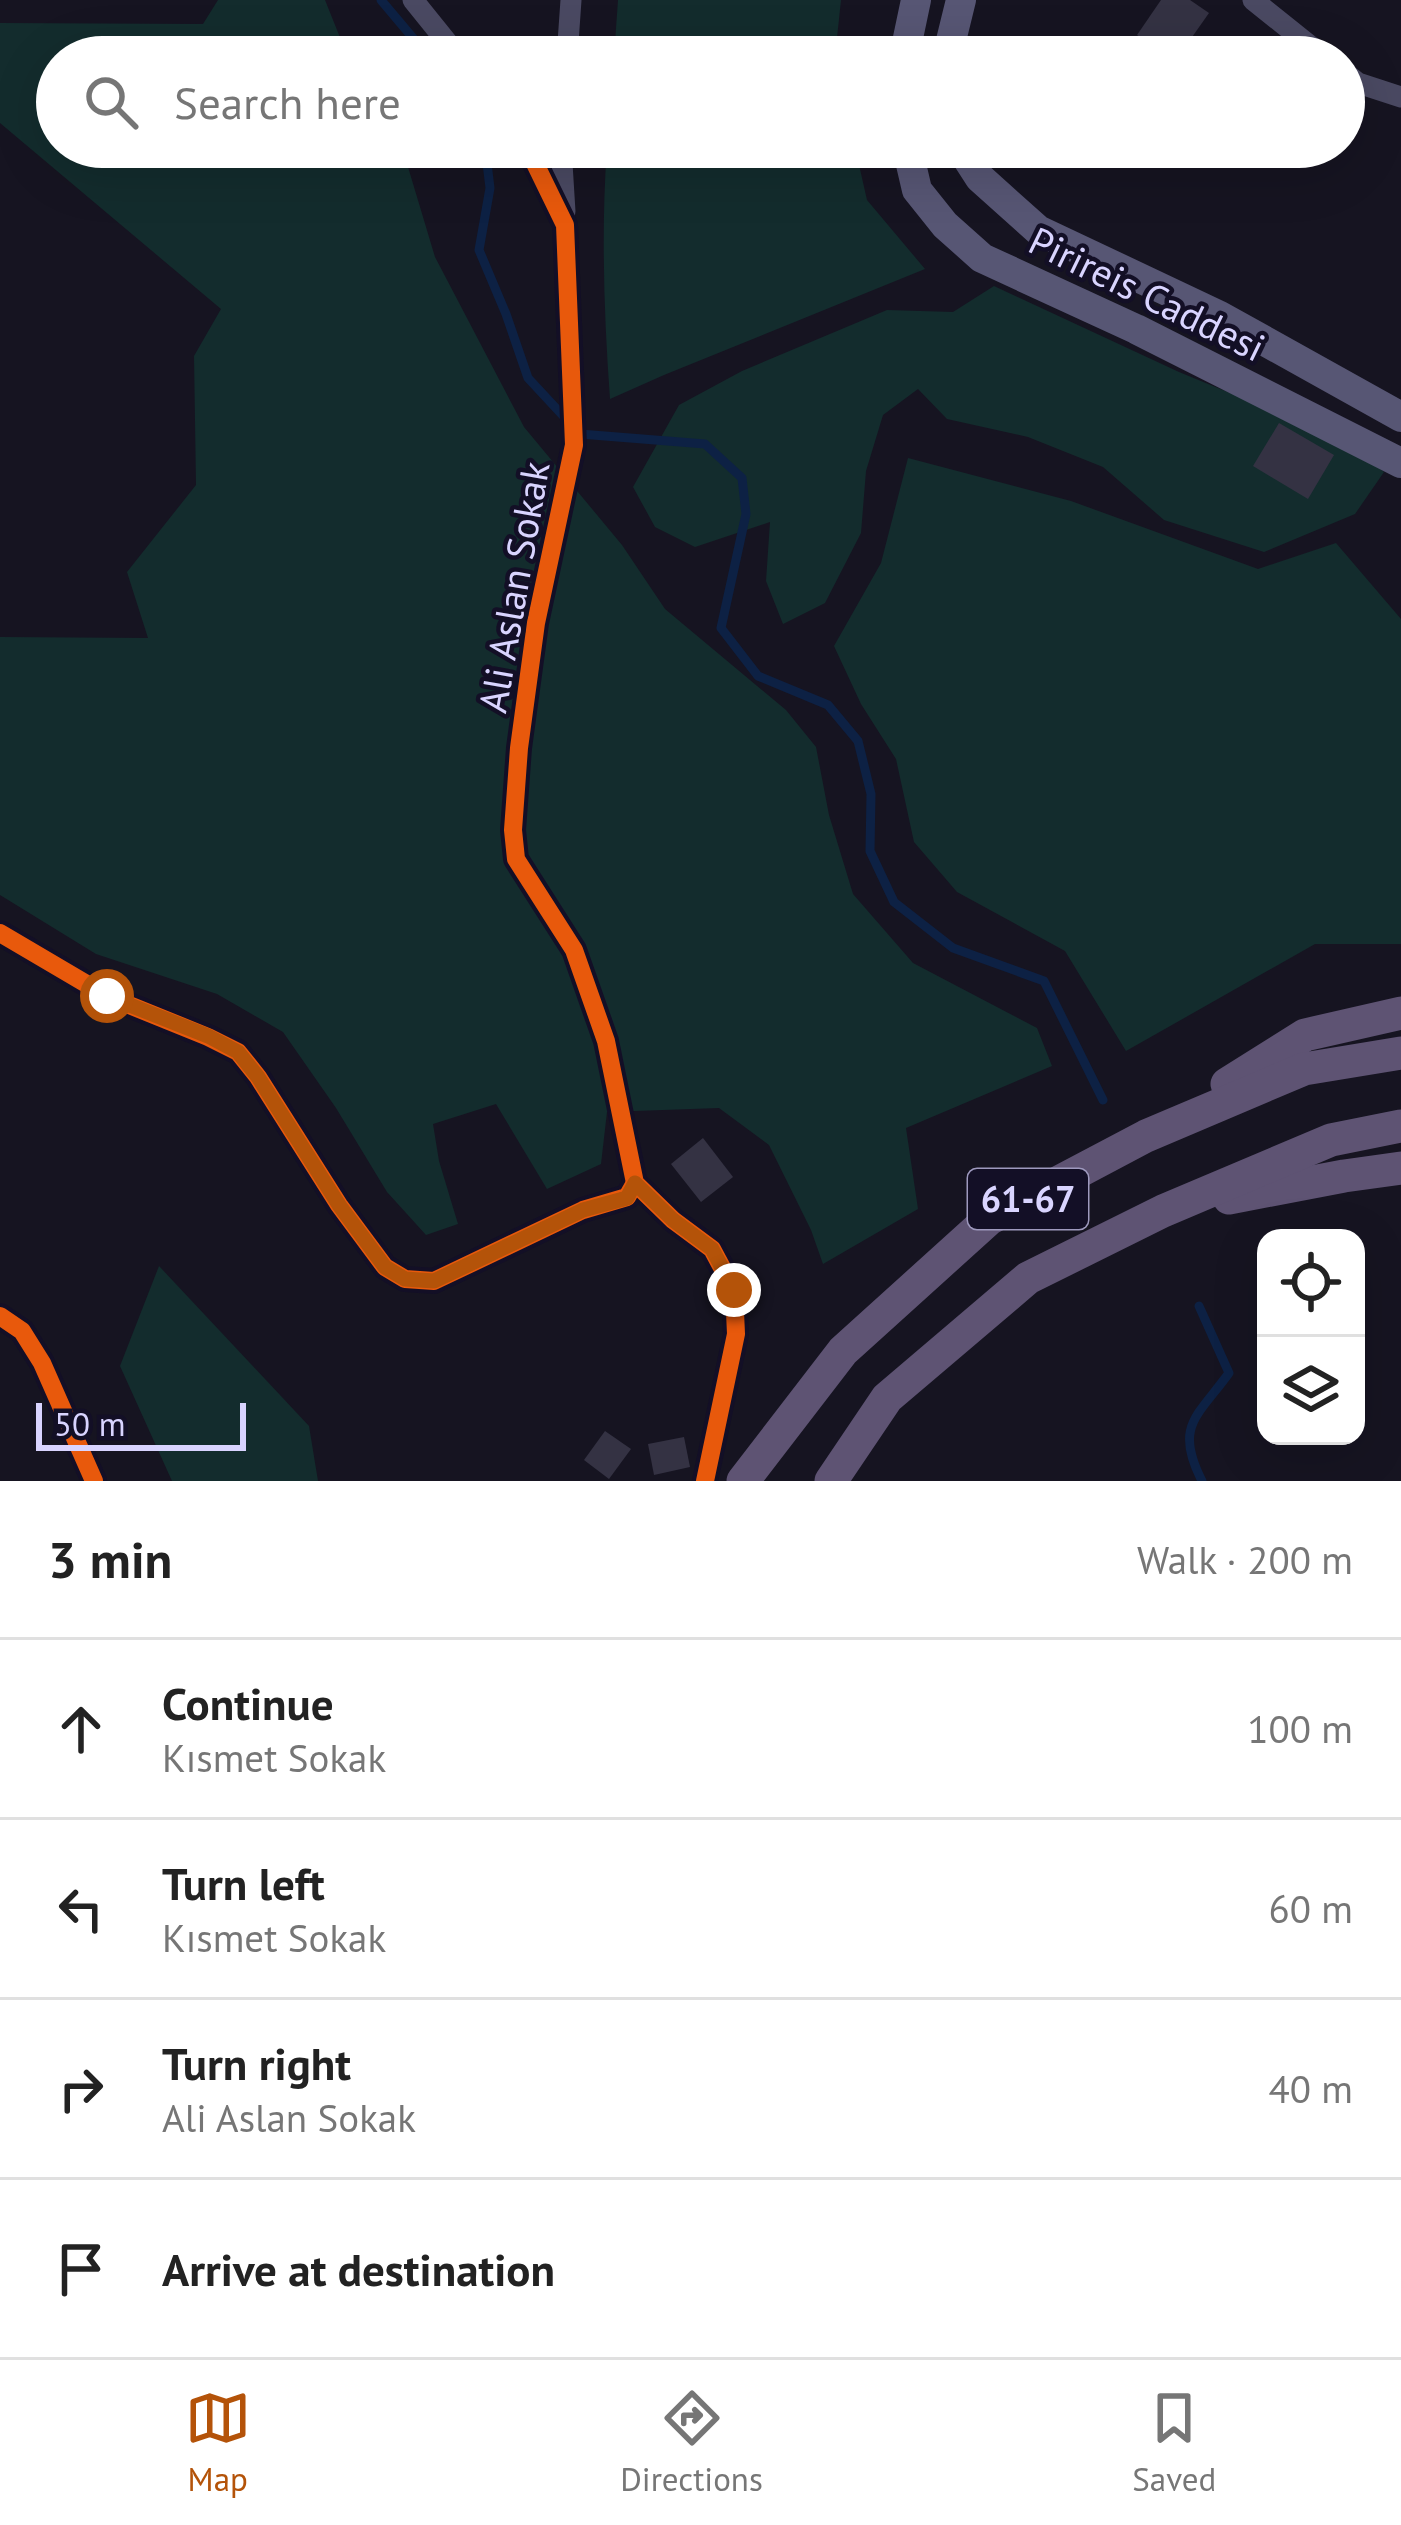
<!DOCTYPE html>
<meta charset="utf-8">
<style>
:root{--surface:#fff;--page:#f2f2f2;--text:#222;--muted:#767676;--line:#e0e0e0;--accent:#b45309}
body{margin:0;font-family:"PT Sans",sans-serif;background:var(--page);color:var(--text)}
.controls{position:absolute;right:36px;bottom:36px;display:grid;overflow:hidden;border-radius:24px;box-shadow:0 12px 48px #0002}
.controls button{width:108px;height:108px;display:grid;place-items:center;padding:0;border:0;border-bottom:3px solid var(--line);background:var(--surface);color:var(--text);font:60px sans-serif}
.scale{position:absolute;left:36px;bottom:30px;width:210px;box-sizing:border-box;padding-left:12px;border:6px solid #d9d4ff;border-top:0;font-size:33px;line-height:42px;white-space:nowrap;color:#d9d4ff;-webkit-text-stroke:9px #130f26;paint-order:stroke}
.stop{position:absolute;width:36px;height:36px;margin:-27px;border:9px solid #b45309;border-radius:50%;background:#fff}
.stop.end{background:#b45309;border-color:#fff;box-shadow:0 3px 12px #0008}
.list{margin:0;padding:0;list-style:none}
h2{display:flex;justify-content:space-between;align-items:center;height:156px;margin:0;padding:0 48px;font-size:51px}
h2 small{font-size:39px;font-weight:400;color:var(--muted)}
.list li{display:grid;grid-template-columns:78px 1fr auto;gap:36px;align-items:center;box-sizing:border-box;height:180px;padding:0 48px;border-top:3px solid var(--line)}
.list b{display:block;font-size:45px;white-space:nowrap}
.list p{margin:0;font-size:39px;white-space:nowrap;color:var(--muted)}
.list em{font-size:39px;font-style:normal;color:var(--muted)}
.icon{flex:none;width:66px;height:66px;fill:none;stroke:currentColor;stroke-width:2;stroke-linecap:round;stroke-linejoin:round}
.map{position:relative;flex:none;width:1401px;height:1481px;overflow:hidden}
.search{position:absolute;background:var(--surface);box-shadow:0 12px 48px #0002;left:36px;right:36px;top:36px;height:132px;display:flex;align-items:center;gap:30px;box-sizing:border-box;padding:0 42px;border-radius:66px;color:var(--muted);font-size:45px}
.sheet{height:876px;background:var(--surface)}
nav{display:flex;justify-content:space-around;align-items:center;box-sizing:border-box;height:168px;border-top:3px solid var(--line);background:var(--surface);font-size:33px;color:var(--muted)}
nav a{display:grid;justify-items:center;gap:6px}
nav .on{color:var(--accent)}
.map>svg:first-child{display:block}
.green{fill:#132c2d}
.lines{fill:none;stroke-linecap:round;stroke-linejoin:round}
.stream{stroke:#0d2144;stroke-width:9}
.building{fill:#343243}
.street{stroke:#4a4962;stroke-width:21}
.secondary{stroke:#575674;stroke-width:30}
.primary{stroke:#5e5373;stroke-width:33}
.cycleway-casing{stroke:#130f26;stroke-width:26}
.cycleway{stroke:#e8590c;stroke-width:18}
.route{stroke:#b45309;stroke-width:15}
.labels{text-anchor:middle;stroke-width:9;stroke-linejoin:round;paint-order:stroke}
.shield{fill:#130f26;stroke:#9e99be;stroke-width:3}
.shield-label{font-size:36px;font-weight:bold;fill:#d9d4ff}
.street-label{font-size:39px;fill:#d9d4ff;stroke:#130f26}
</style>
<div class="map">
<svg width="1401" height="1481" viewBox="0 0 1401 1481">
<rect width="100%" height="100%" fill="#161421"/>
<g class="green">
<polygon points="218,0 325,0 347,55 367,57 57,57 57,147 402,147 435,257 524,427 622,545 665,609 786,710 816,747 829,815 853,894 913,963 1037,1028 1052,1066 906,1128 918,1209 823,1264 811,1230 769,1145 719,1108 607,1112 601,1164 547,1189 496,1104 433,1124 439,1161 458,1224 426,1235 387,1192 336,1108 283,1032 217,994 96,954 0,895 0,637 148,638 127,572 196,485 194,356 221,309 0,123 0,23 203,24"/>
<polygon points="618,0 841,0 835,57 614,57"/>
<path d="M607,147H855L867,200L925,269L664,375L610,399C604,316 601,231 607,147Z"/>
<polygon points="994,286 1179,372 1344,440 1384,472 1355,514 1264,552 1164,520 1103,467 1028,437 947,419 918,389 883,415 866,471 861,533 825,603 783,624 766,581 770,522 695,547 655,527 633,487 679,405 742,371 887,310 953,312"/>
<polygon points="908,458 1071,501 1258,569 1336,543 1401,619 1401,944 1315,944 1126,1051 1065,951 957,892 914,842 896,759 861,704 834,646 881,563"/>
<polygon points="159,1266 309,1426 318,1481 172,1481 120,1366"/>
</g>
<g class="lines">
<g class="stream">
<polyline points="381,0 429,57"/>
<polyline points="485,147 490,188 479,250 506,314 528,378 580,434 705,444 742,478 746,514 721,628 758,676 828,705 858,741 871,794 870,851 894,902 953,948 1044,981 1103,1100"/>
<path d="M1199,1306L1229,1373C1197,1417 1174,1426 1202,1481"/>
</g>
</g>
<g class="building">
<polygon points="1161,0 1190,0 1209,13 1178,57 1169,57 1137,35"/>
<polygon points="1279,423 1334,455 1308,499 1253,466"/>
<polygon points="703,1138 733,1177 701,1202 671,1164"/>
<polygon points="605,1431 631,1449 609,1479 584,1460"/>
<polygon points="684,1437 690,1467 654,1475 648,1444"/>
</g>
<g class="lines">
<g class="street">
<polyline points="413,0 459,57"/>
<polyline points="1253,0 1324,57"/>
<polyline points="567,57 571,0"/>
<polyline points="1344,72 1358,83 1401,97"/>
<polyline points="527,147 565,225 574,445 536,623 519,748 513,830 516,859 574,950 606,1041 635,1183 673,1220 712,1249 734,1290 736,1334 705,1481"/>
<polyline points="561,147 565,212"/>
<polyline points="0,933 107,996 208,1037 238,1052 258,1077 339,1205 385,1267 405,1279 434,1281 583,1210 627,1197 635,1183"/>
<polyline points="0,1316 22,1331 42,1363 94,1481"/>
</g>
<g class="secondary">
<polyline points="904,57 916,0"/>
<polyline points="947,57 961,0"/>
<polyline points="907,147 917,190 945,225 982,258 1136,329 1401,463"/>
<polyline points="960,147 980,178 1038,230 1220,316 1401,417"/>
</g>
<g class="primary">
<polyline points="1227,1084 1305,1035 1401,1013"/>
<polyline points="1229,1198 1344,1176 1401,1168"/>
<polyline points="743,1481 843,1351 989,1219 1146,1136 1304,1069 1401,1053"/>
<polyline points="831,1481 887,1398 1028,1278 1163,1211 1331,1140 1401,1126"/>
</g>
<g class="cycleway-casing">
<g id="cycleway">
<polyline points="527,147 565,225 574,445 536,623 519,748 513,830 516,859 574,950 606,1041 635,1183 673,1220 712,1249 734,1290 736,1334 705,1481"/>
<polyline points="0,933 107,996 208,1037 238,1052 258,1077 339,1205 385,1267 405,1279 434,1281 583,1210 627,1197 635,1183"/>
<polyline points="0,1316 22,1331 42,1363 94,1481"/>
</g>
</g>
<use href="#cycleway" class="cycleway"/>
</g>
<g class="lines">
<polyline class="route" points="107,996 208,1036 238,1052 258,1077 339,1205 385,1267 405,1279 434,1281 583,1210 627,1198 635,1183 673,1220 712,1249 734,1290"/>
</g>
<g class="labels">
<rect class="shield" x="968" y="1169" width="120" height="60" rx="9"/>
<g class="shield-label">
<text x="1028" y="1212">61-67</text>
</g>
<g class="street-label">
<text transform="translate(1147 294) rotate(26)" y="14">Pirireis Caddesi</text>
<text transform="translate(514 587) rotate(-80)" y="14">Ali Aslan Sokak</text>
</g>
</g>
</svg>
<div class="controls">
<button><svg class="icon" aria-label="locate" viewBox="0 0 24 24"><circle cx="12" cy="12" r="6"/><path d="M12 2v4M12 18v4M2 12h4M18 12h4"/></svg></button>
<button><svg class="icon" aria-label="layers" viewBox="0 0 24 24"><path d="M12 4l9 5-9 5-9-5zM3 14l9 5 9-5"/></svg></button>
</div>
<div class="scale">50 m</div>
<div class="stop" style="left:107px;top:996px"></div>
<div class="stop end" style="left:734px;top:1290px"></div>
<div class="search"><svg class="icon" aria-label="search" viewBox="0 0 24 24"><circle cx="10" cy="10" r="6"/><path d="M15 15l6 6"/></svg>Search here</div>
</div>
<section class="sheet">
<h2>3 min<small>Walk · 200 m</small></h2>
<ul class="list">
<li><svg class="icon" aria-label="ahead" viewBox="0 0 24 24"><path d="M12 20V5M6 11l6-6 6 6"/></svg><div><b>Continue</b><p>Kısmet Sokak</p></div><em>100 m</em></li>
<li><svg class="icon" aria-label="left" viewBox="0 0 24 24"><path d="M17 20v-9H6M10 6l-5 5 5 5"/></svg><div><b>Turn left</b><p>Kısmet Sokak</p></div><em>60 m</em></li>
<li><svg class="icon" aria-label="right" viewBox="0 0 24 24"><path d="M7 20v-9h11M14 6l5 5-5 5"/></svg><div><b>Turn right</b><p>Ali Aslan Sokak</p></div><em>40 m</em></li>
<li><svg class="icon" aria-label="arrive" viewBox="0 0 24 24"><path d="M6 21V4h12l-3 4 3 4H6"/></svg><div><b>Arrive at destination</b></div></li>
</ul>
</section>
<nav>
<a class="on"><svg class="icon" aria-label="map" viewBox="0 0 24 24"><path d="M3 6l6-2 6 2 6-2v14l-6 2-6-2-6 2zM9 4v14M15 6v14"/></svg>Map</a>
<a><svg class="icon" aria-label="directions" viewBox="0 0 24 24"><path d="M12 3l9 9-9 9-9-9zM9 14v-3h6M13 9l2 2-2 2"/></svg>Directions</a>
<a><svg class="icon" aria-label="saved" viewBox="0 0 24 24"><path d="M7 4h10v16l-5-4-5 4z"/></svg>Saved</a>
</nav>
